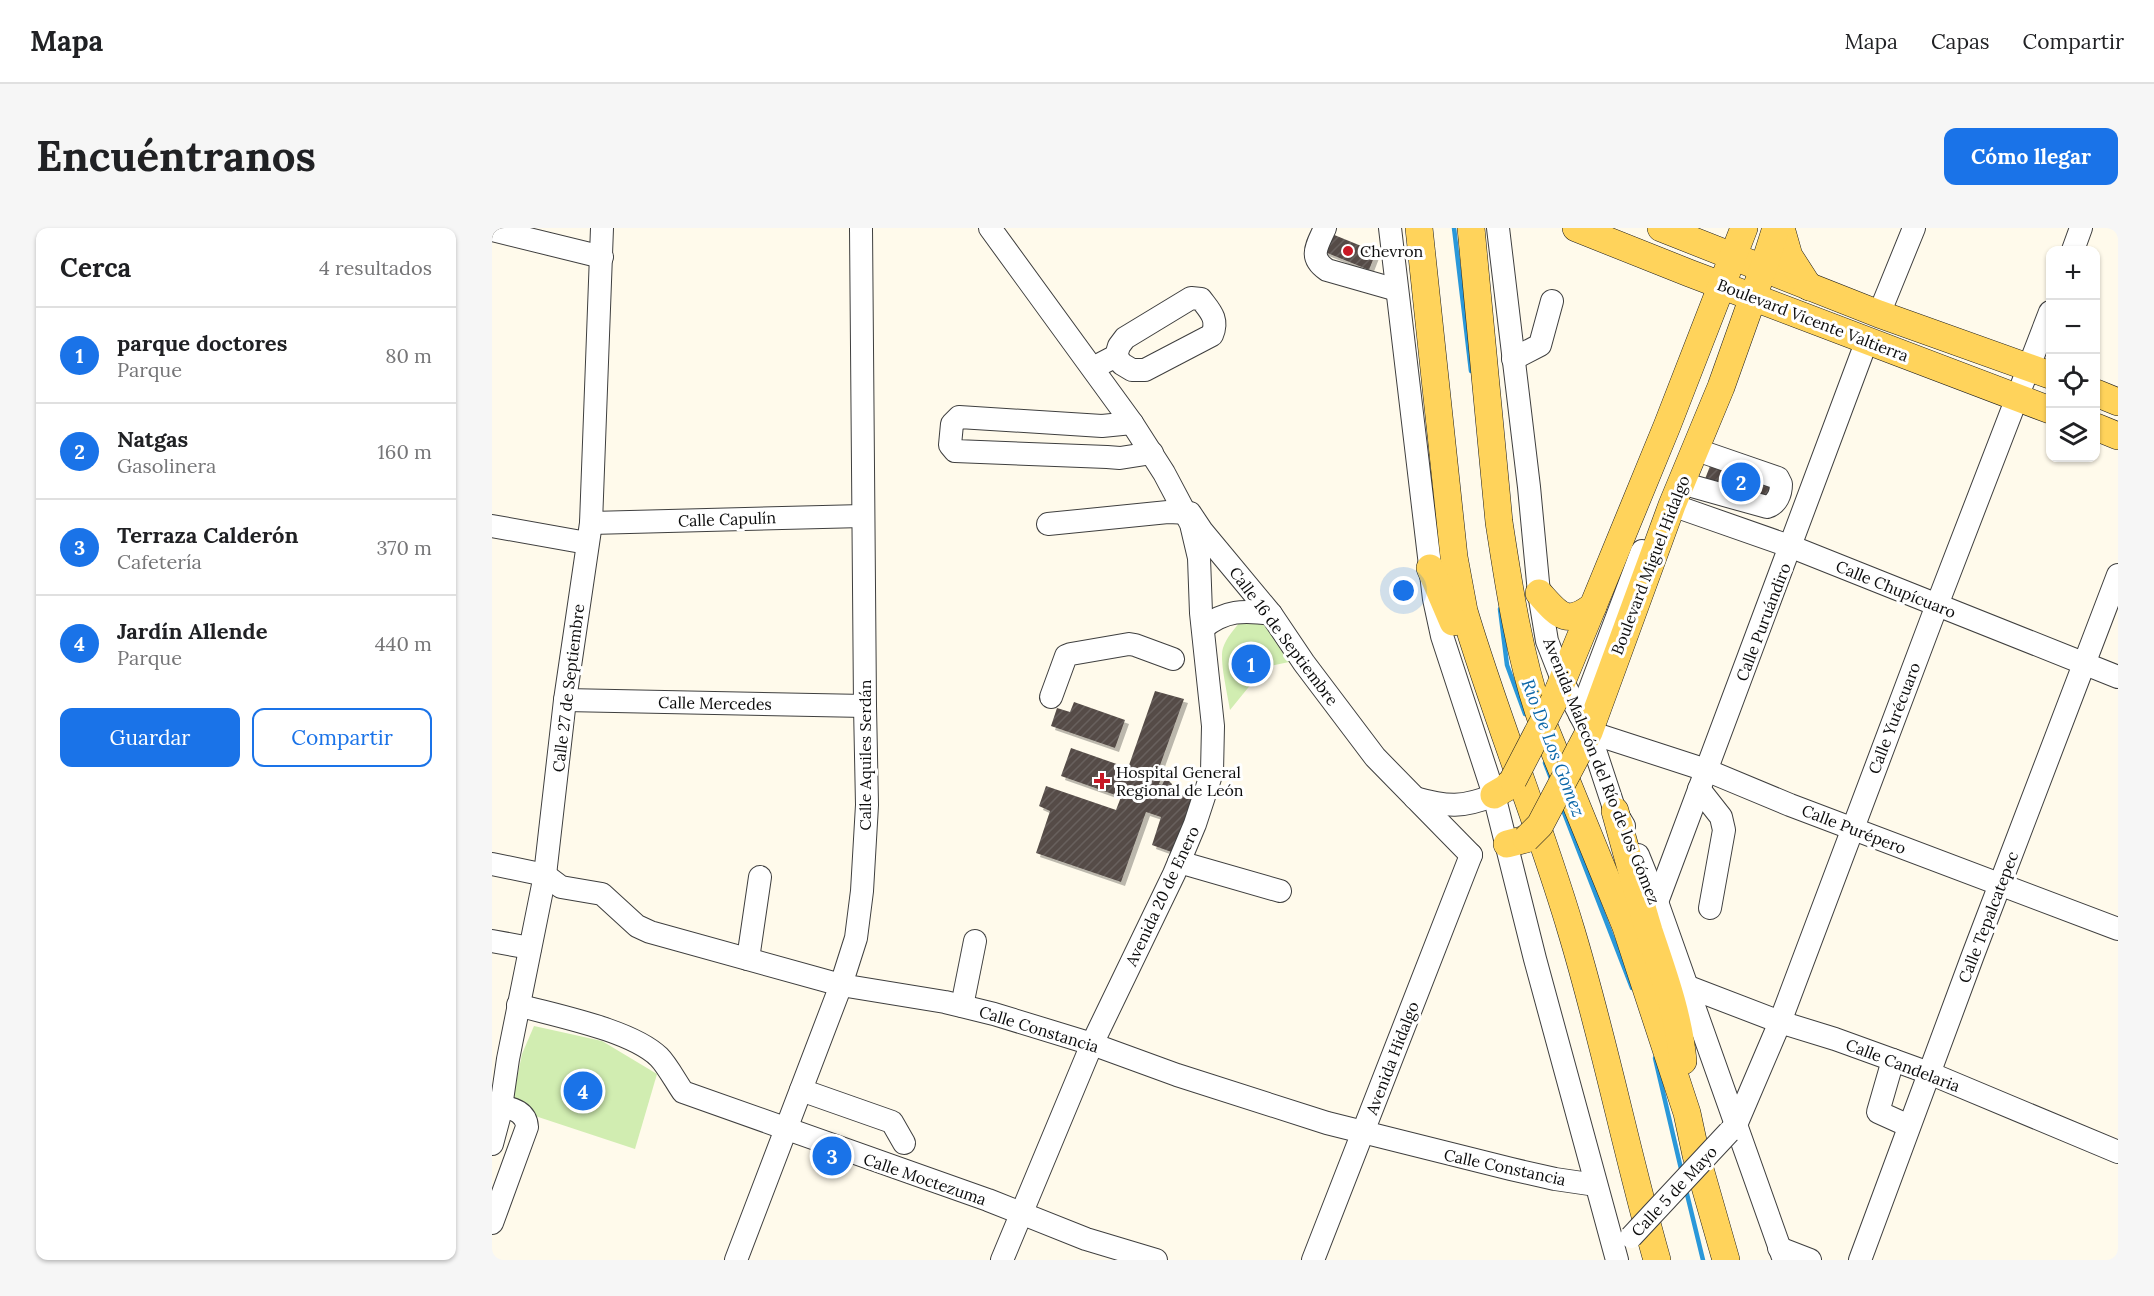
<!DOCTYPE html>
<html lang="es">
<meta charset="utf-8">
<style>
:root{--surface:#fff;--page:#f6f6f6;--text:#202124;--muted:#757577;--line:#e0e0e0;--accent:#1a73e8}
body{margin:0;font-family:Lora,serif;background:var(--page);color:var(--text)}
.controls{position:absolute;right:18px;top:18px;display:grid;overflow:hidden;border-radius:12px;box-shadow:0 2px 4px #0004}
.controls button{width:54px;height:54px;display:grid;place-items:center;padding:0;border:0;border-bottom:2px solid var(--line);background:var(--surface);color:var(--text);font:30px sans-serif}
.you{position:absolute;left:912px;top:363px;width:21px;height:21px;margin:-15px;border:4px solid #fff;border-radius:50%;background:#1a73e8;box-shadow:0 0 0 9px #1a73e833}
.badge{display:grid;place-items:center;width:39px;height:39px;border-radius:50%;background:var(--accent);color:#fff;font-size:20px;font-weight:700}
.pin{position:absolute;translate:-50% -50%;border:3px solid #fff;box-shadow:0 2px 6px #0006}
.list{margin:0;padding:0;list-style:none}
h2{display:flex;justify-content:space-between;align-items:center;height:78px;margin:0;padding:0 24px;font-size:26px}
h2 small{font-size:20px;font-weight:400;color:var(--muted)}
.list li{display:grid;grid-template-columns:39px 1fr auto;gap:18px;align-items:center;box-sizing:border-box;height:96px;padding:0 24px;border-top:2px solid var(--line)}
.list b{display:block;font-size:22px;white-space:nowrap}
.list p{margin:0;font-size:20px;white-space:nowrap;color:var(--muted)}
.list em{font-size:20px;font-style:normal;color:var(--muted)}
.actions{display:flex;gap:12px;padding:18px 24px}
.actions a{flex:1;padding:14px 0;border:2px solid var(--accent);border-radius:12px;text-align:center;font-size:21px;color:var(--accent)}
.actions .main{background:var(--accent);color:#fff}
.icon{flex:none;width:33px;height:33px;fill:none;stroke:currentColor;stroke-width:2;stroke-linecap:round;stroke-linejoin:round}
.map{position:relative;flex:none;width:1626px;height:1032px;overflow:hidden;border-radius:12px}
header{display:flex;align-items:center;gap:36px;box-sizing:border-box;height:84px;padding:0 30px;background:var(--surface);border-bottom:2px solid var(--line)}
header strong{font-size:28px}
nav{display:flex;gap:33px;margin-inline-start:auto;font-size:21px}
.intro{display:flex;align-items:center;justify-content:space-between;box-sizing:border-box;height:144px;padding:0 36px}
h1{margin:0;font-size:42px}
.button{padding:15px 27px;border-radius:12px;background:var(--accent);color:#fff;font-size:21px;font-weight:700}
main{display:flex;gap:36px;padding:0 36px}
aside{flex:1;background:var(--surface);border-radius:12px;box-shadow:0 2px 4px #0004}
.map>svg:first-child{display:block}
.grass{fill:#d1edb1}
.lines{fill:none;stroke-linecap:round;stroke-linejoin:round}
.stream{stroke:#2a98d9;stroke-width:4.5}
.building{fill:url(#building-hatch);filter:url(#shadow)}
.minor-casing{stroke:#3f3f3f;stroke-width:24}
.major-casing{stroke:#1d1d1d;stroke-width:28}
.minor{stroke:#fff;stroke-width:22}
.major{stroke:#ffd35b;stroke-width:27}
.minor-bridge-casing{stroke:#3f3f3f;stroke-width:24;stroke-linecap:butt}
.major-bridge-casing{stroke:#1d1d1d;stroke-width:28;stroke-linecap:butt}
.minor-bridge{stroke:#fff;stroke-width:22}
.major-bridge{stroke:#ffd35b;stroke-width:27}
.poi-dot{fill:#c81824;stroke:#fff;stroke-width:2}
.labels{text-anchor:middle;stroke-width:6;stroke-linejoin:round;paint-order:stroke}
.poi-label{font-size:16px;fill:#0c0c0c;stroke:#fff;text-anchor:start}
.street-label{font-size:16px;fill:#0c0c0c;stroke:#fff}
.water-label{font-size:18px;font-style:italic;fill:#0b67a8;stroke:#fff}
</style>
<header>
<strong>Mapa</strong>
<nav><a>Mapa</a><a>Capas</a><a>Compartir</a></nav>
</header>
<div class="intro"><h1>Encuéntranos</h1><a class="button">Cómo llegar</a></div>
<main>
<aside>
<h2>Cerca<small>4 resultados</small></h2>
<ul class="list">
<li><span class="badge">1</span><div><b>parque doctores</b><p>Parque</p></div><em>80 m</em></li>
<li><span class="badge">2</span><div><b>Natgas</b><p>Gasolinera</p></div><em>160 m</em></li>
<li><span class="badge">3</span><div><b>Terraza Calderón</b><p>Cafetería</p></div><em>370 m</em></li>
<li><span class="badge">4</span><div><b>Jardín Allende</b><p>Parque</p></div><em>440 m</em></li>
</ul>
<div class="actions"><a class="main">Guardar</a><a>Compartir</a></div>
</aside>
<div class="map">
<svg width="1626" height="1032" viewBox="0 0 1626 1032">
<defs>
<pattern id="building-hatch" width="6" height="6" patternUnits="userSpaceOnUse" patternTransform="scale(1.5)"><rect width="6" height="6" fill="#554c47"/><path d="M-1 1l2-2M0 6l6-6M5 7l2-2" fill="none" stroke="#68615d"/></pattern>
<filter id="shadow"><feDropShadow dx="4" dy="4" stdDeviation="0" flood-color="#0004"/></filter>
</defs>
<rect width="100%" height="100%" fill="#fffaeb"/>
<g class="grass">
<path d="M750,392L772,393L802,433L773,439L738,482C736,468 727,432 731,420C734,410 743,400 750,392Z"/>
<polygon points="42,798 110,813 165,846 143,921 19,880 30,826"/>
</g>
<g class="lines">
<g class="stream">
<polyline points="962,0 979,143"/>
<polyline points="1008,381 1015,437 1033,486"/>
<polyline points="1053,535 1060,553"/>
<polyline points="1069,577 1140,760"/>
<polyline points="1163,830 1190,945"/>
<polyline points="1194,962 1211,1032"/>
</g>
</g>
<g class="building">
<polygon points="835,4 884,24 877,42 828,22"/>
<polygon points="1220,233 1285,257 1279,275 1213,251"/>
<polygon points="663,463 692,471 666,543 671,545 667,556 670,557 672,553 677,553 680,556 678,563 700,570 685,626 660,617 669,589 654,584 629,654 544,625 558,583 547,578 554,558 624,582 629,569 569,548 579,520 636,540"/>
<polygon points="582,474 633,492 623,520 559,498 565,480 578,484"/>
</g>
<g class="lines">
<g class="minor-casing">
<g id="minor">
<polyline points="498,0 640,195 672,245 699,296 707,330 709,385 721,498 720,544 703,596 682,646 600,816 510,1032"/>
<path d="M833,0C825,18 816,29 835,42L905,62"/>
<polyline points="898,0 942,371 950,408 1002,567 1043,731 1125,1032"/>
<polyline points="1006,0 1037,259 1047,365 1055,413 1071,454 1097,504 1123,583 1132,598"/>
<polyline points="0,2 110,29"/>
<polyline points="1581,22 1589,0"/>
<polyline points="1387,86 1422,0"/>
<polyline points="1021,131 1048,117 1060,73"/>
<path d="M601,140L624,128L627,118L633,110L699,70L709,71C718,83 727,91 720,107L653,142H640L630,136L624,128"/>
<polyline points="640,195 610,198 467,189 460,196 458,217 463,223 615,229 628,230 660,225"/>
<path d="M1189,255L1275,279C1285,276 1289,266 1289,256L1286,250L1202,221"/>
<polyline points="1180,277 1300,319 1626,449"/>
<polyline points="99,295 371,288"/>
<polyline points="556,296 676,284 698,285 710,303 779,386 812,435 883,529 979,627"/>
<polyline points="0,298 95,315"/>
<path d="M711,400C733,382 752,382 779,386"/>
<polyline points="559,469 574,428 579,426 637,416 643,417 681,431"/>
<polyline points="73,472 373,478"/>
<polyline points="1088,487 1150,323"/>
<polyline points="1097,504 1214,542 1298,577 1626,701"/>
<polyline points="1207,561 1229,589 1232,602 1218,680"/>
<path d="M923,570C955,579 971,580 1002,567"/>
<polyline points="1146,627 1165,674 1292,1032"/>
<polyline points="687,634 788,663"/>
<polyline points="0,636 53,647 69,659 110,666 145,698 158,704 349,757 453,774 502,786 600,816 685,847 835,895 1019,941 1063,951 1104,957"/>
<polyline points="1165,674 1375,112"/>
<polyline points="0,713 38,720"/>
<polyline points="256,731 268,649"/>
<polyline points="1194,758 1288,794 1343,811 1437,845 1626,924"/>
<path d="M26,777C65,788 139,802 167,829C175,837 184,854 191,864L496,972L594,1011L664,1032"/>
<polyline points="470,778 483,713"/>
<polyline points="1401,832 1386,884 1417,898"/>
<polyline points="309,862 400,894 412,915"/>
<polyline points="1240,901 1244,897 1288,794 1445,377 1558,84"/>
<polyline points="0,916 8,886 16,831 53,647 73,472 99,295 110,0"/>
<path d="M0,995L35,899C34,884 22,881 9,878"/>
<polyline points="1287,1020 1318,1032"/>
<polyline points="244,1032 349,757 364,710 370,663 375,577 373,478 369,0"/>
<polyline points="821,1032 979,627"/>
<polyline points="1368,1032 1481,727 1626,347"/>
</g>
</g>
<g class="major-casing">
<g id="major">
<path d="M927,0L962,329L972,383C1004,490 1047,594 1079,702C1112,811 1134,923 1165,1032"/>
<path d="M979,0L1007,294C1017,359 1027,426 1048,488L1134,699L1195,885L1204,927L1234,1032"/>
<polyline points="1084,0 1197,45 1558,182"/>
<polyline points="1169,0 1387,86 1558,147"/>
<polyline points="1289,0 1297,28 1317,59"/>
<polyline points="1604,165 1626,174"/>
<polyline points="1604,199 1626,208"/>
<polyline points="938,340 961,394"/>
<path d="M1047,365C1066,386 1074,399 1101,378"/>
<polyline points="1062,473 1175,198 1252,0"/>
<polyline points="1087,523 1097,504 1180,277 1229,159 1271,41 1284,0"/>
<polyline points="1002,567 1014,560 1021,552"/>
<path d="M1123,583C1134,623 1145,663 1157,703C1171,745 1187,788 1191,833"/>
<polyline points="1015,616 1034,611"/>
</g>
</g>
<use href="#minor" class="minor"/>
<use href="#major" class="major"/>
<g class="minor-bridge-casing">
<polyline id="minor-bridge" points="1139,1009 1237,904"/>
</g>
<g class="major-bridge-casing">
<g id="major-bridge">
<polyline points="1021,552 1062,473"/>
<polyline points="1034,611 1048,597 1087,523"/>
</g>
</g>
<use href="#minor-bridge" class="minor-bridge"/>
<use href="#major-bridge" class="major-bridge"/>
</g>
<g class="poi-dot">
<circle cx="856" cy="23" r="6"/>
<path d="M607 544h6v6h6v6h-6v6h-6v-6h-6v-6h6z"/>
</g>
<g class="labels">
<g class="poi-label">
<text x="868" y="29">Chevron</text>
<text x="624" y="550">Hospital General<tspan x="624" dy="18">Regional de León</tspan></text>
</g>
<g class="street-label">
<text transform="translate(1321 92) rotate(21)" y="6">Boulevard Vicente Valtierra</text>
<text transform="translate(235 291) rotate(-2)" y="6">Calle Capulín</text>
<text transform="translate(1158 337) rotate(-69)" y="6">Boulevard Miguel Hidalgo</text>
<text transform="translate(1404 361) rotate(22)" y="6">Calle Chupícuaro</text>
<text transform="translate(1271 394) rotate(-69)" y="6">Calle Puruándiro</text>
<text transform="translate(792 408) rotate(53)" y="6">Calle 16 de Septiembre</text>
<text transform="translate(76 460) rotate(-83)" y="6">Calle 27 de Septiembre</text>
<text transform="translate(223 475) rotate(1)" y="6">Calle Mercedes</text>
<text transform="translate(1402 490) rotate(-69)" y="6">Calle Yurécuaro</text>
<text transform="translate(373 527) rotate(-90)" y="6">Calle Aquiles Serdán</text>
<text transform="translate(1110 543) rotate(68)" y="6">Avenida Malecón del Río de los Gómez</text>
<text transform="translate(1362 601) rotate(21)" y="6">Calle Purépero</text>
<text transform="translate(670 668) rotate(-65)" y="6">Avenida 20 de Enero</text>
<text transform="translate(1496 689) rotate(-69)" y="6">Calle Tepalcatepec</text>
<text transform="translate(547 801) rotate(17)" y="6">Calle Constancia</text>
<text transform="translate(900 830) rotate(-69)" y="6">Avenida Hidalgo</text>
<text transform="translate(1411 837) rotate(21)" y="6">Calle Candelaria</text>
<text transform="translate(1013 939) rotate(12)" y="6">Calle Constancia</text>
<text transform="translate(433 951) rotate(19)" y="6">Calle Moctezuma</text>
<text transform="translate(1182 963) rotate(-47)" y="6">Calle 5 de Mayo</text>
</g>
<g class="water-label">
<text transform="translate(1061 520) rotate(69)" y="6">Rio De Los Gomez</text>
</g>
</g>
</svg>
<div class="controls">
<button>+</button>
<button>−</button>
<button><svg class="icon" aria-label="locate" viewBox="0 0 24 24"><circle cx="12" cy="12" r="6"/><path d="M12 2v4M12 18v4M2 12h4M18 12h4"/></svg></button>
<button><svg class="icon" aria-label="layers" viewBox="0 0 24 24"><path d="M12 4l9 5-9 5-9-5zM3 14l9 5 9-5"/></svg></button>
</div>
<div class="you"></div>
<div class="pin badge" style="left:759px;top:436px">1</div>
<div class="pin badge" style="left:1249px;top:254px">2</div>
<div class="pin badge" style="left:340px;top:928px">3</div>
<div class="pin badge" style="left:91px;top:863px">4</div>
</div>
</main>
